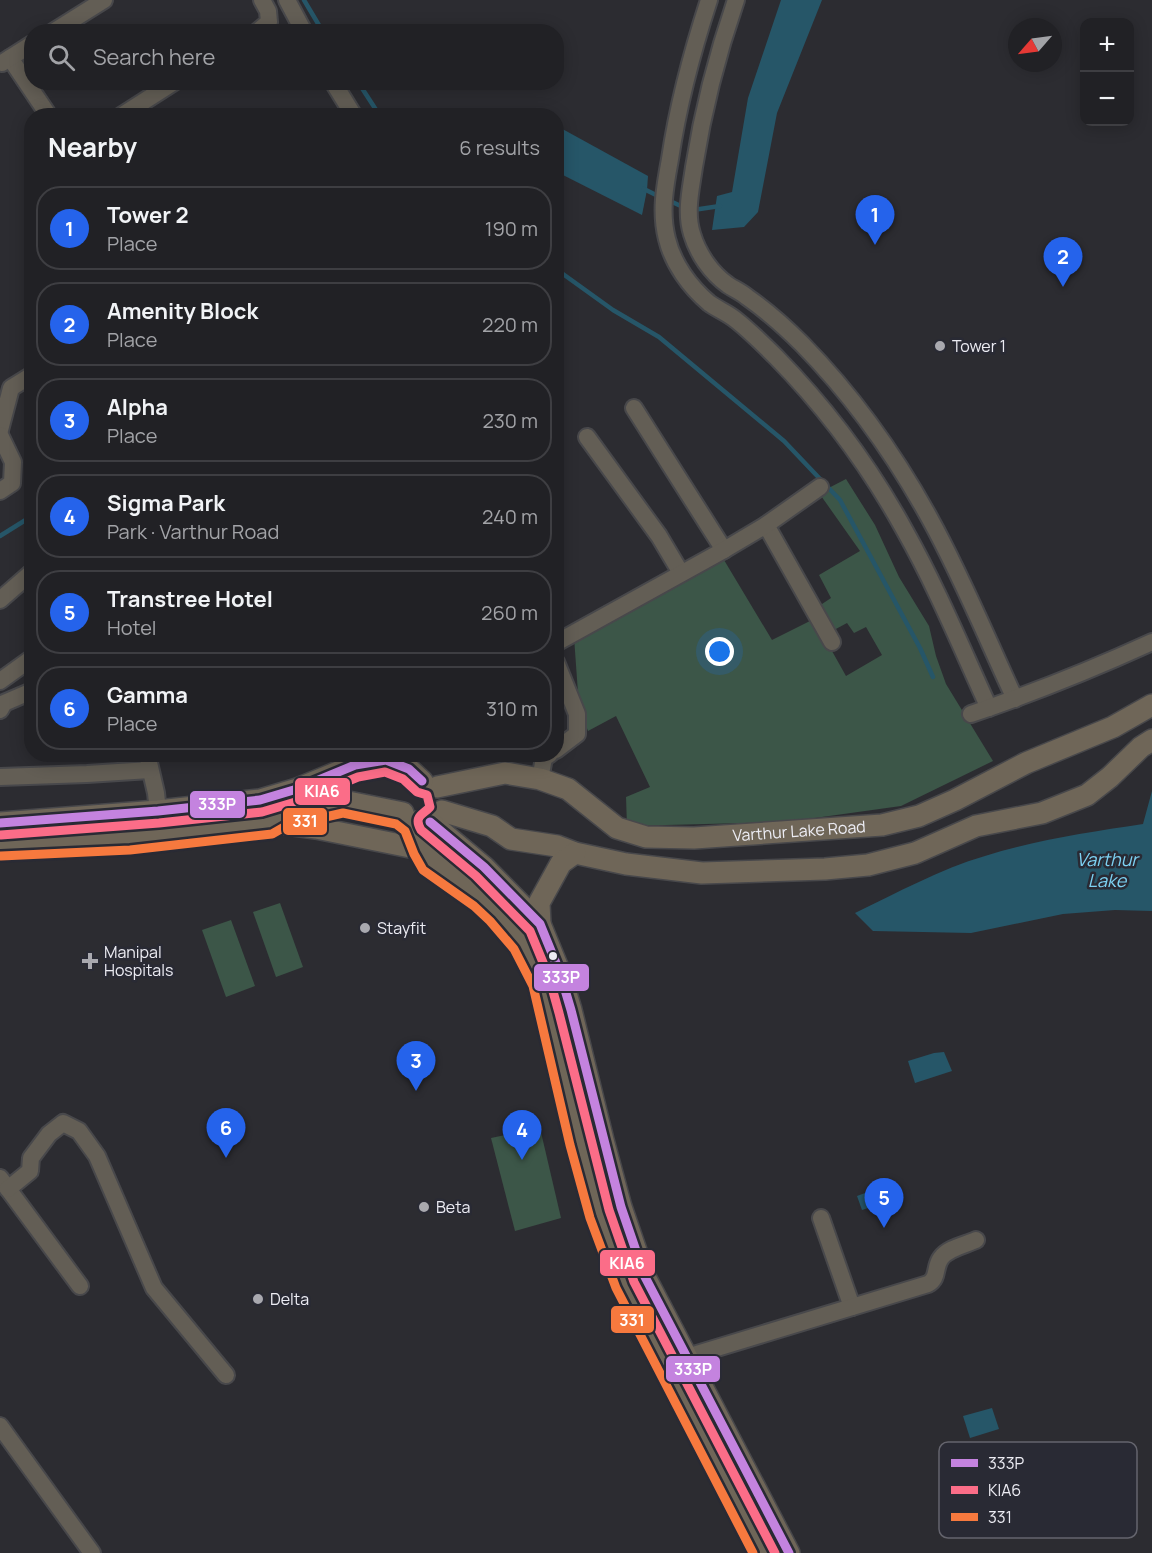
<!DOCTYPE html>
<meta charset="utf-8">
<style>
:root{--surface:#212125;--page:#29292d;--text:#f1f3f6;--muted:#a2a3a7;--line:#3e3e42;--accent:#2563eb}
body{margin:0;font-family:Manrope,sans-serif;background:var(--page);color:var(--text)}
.controls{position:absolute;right:18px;top:18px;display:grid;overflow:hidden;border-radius:12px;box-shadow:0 3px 15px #0003}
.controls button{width:54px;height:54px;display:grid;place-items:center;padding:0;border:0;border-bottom:2px solid var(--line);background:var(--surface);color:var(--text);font:30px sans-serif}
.compass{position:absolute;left:1008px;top:18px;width:54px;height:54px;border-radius:50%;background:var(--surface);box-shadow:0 3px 15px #0003;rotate:242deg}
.you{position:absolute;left:720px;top:652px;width:21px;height:21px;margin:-15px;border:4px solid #fff;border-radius:50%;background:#1a73e8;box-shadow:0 0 0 9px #1a73e833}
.badge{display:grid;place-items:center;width:39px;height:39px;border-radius:50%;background:var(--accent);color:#fff;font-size:20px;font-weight:700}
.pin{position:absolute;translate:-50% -50px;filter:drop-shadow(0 2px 3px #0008)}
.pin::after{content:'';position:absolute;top:32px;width:21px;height:18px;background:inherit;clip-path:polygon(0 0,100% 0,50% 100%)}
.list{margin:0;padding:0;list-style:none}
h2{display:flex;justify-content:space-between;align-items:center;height:78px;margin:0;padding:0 24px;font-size:26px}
h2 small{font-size:20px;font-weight:400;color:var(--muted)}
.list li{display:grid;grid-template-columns:39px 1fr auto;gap:18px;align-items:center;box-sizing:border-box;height:84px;margin:0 12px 12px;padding:0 12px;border:2px solid var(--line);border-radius:24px}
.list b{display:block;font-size:22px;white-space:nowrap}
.list p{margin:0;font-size:20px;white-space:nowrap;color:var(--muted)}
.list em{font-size:20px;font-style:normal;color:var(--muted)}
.icon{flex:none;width:33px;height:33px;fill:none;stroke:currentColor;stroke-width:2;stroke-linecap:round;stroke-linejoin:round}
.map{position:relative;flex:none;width:1152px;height:1553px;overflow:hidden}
.search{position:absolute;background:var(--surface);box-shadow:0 3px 15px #0003;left:24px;top:24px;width:540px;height:66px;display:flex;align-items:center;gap:15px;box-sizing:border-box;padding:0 21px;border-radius:24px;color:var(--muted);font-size:22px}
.panel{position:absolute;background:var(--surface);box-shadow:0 3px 15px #0003;left:24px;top:108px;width:540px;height:654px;border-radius:24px}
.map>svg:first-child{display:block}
.green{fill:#3c5648}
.water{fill:#265668}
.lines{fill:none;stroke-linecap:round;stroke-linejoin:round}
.stream{stroke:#265668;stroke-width:4.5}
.minor-casing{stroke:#48484b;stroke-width:20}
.major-casing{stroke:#48484b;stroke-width:24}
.minor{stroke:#635e55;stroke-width:16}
.major{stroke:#6f6658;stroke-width:21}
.bus-1-casing{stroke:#292a34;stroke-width:14}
.bus-2-casing{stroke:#292a34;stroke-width:14}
.bus-3-casing{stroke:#292a34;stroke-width:14}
.bus-1{stroke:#c483df;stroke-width:9}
.bus-2{stroke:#fb6d88;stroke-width:9}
.bus-3{stroke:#f6793e;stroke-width:9}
.poi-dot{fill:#a9a9af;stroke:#292a34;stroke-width:2}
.bus-dot{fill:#ececf3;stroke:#292a34;stroke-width:2}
.labels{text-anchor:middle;stroke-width:5;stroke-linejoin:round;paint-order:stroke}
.poi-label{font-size:16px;fill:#ececf3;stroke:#292a34;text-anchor:start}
.street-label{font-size:16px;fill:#ececf3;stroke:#292a34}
.water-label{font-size:18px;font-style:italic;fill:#7dd1f2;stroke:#292a34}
.key{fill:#292a34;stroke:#64646d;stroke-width:1.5}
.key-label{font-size:16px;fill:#ececf3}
.line-badge{stroke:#292a34;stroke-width:2}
.badge-label{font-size:16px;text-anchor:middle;font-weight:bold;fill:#fff}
</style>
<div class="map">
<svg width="1152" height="1553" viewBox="0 0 1152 1553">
<rect width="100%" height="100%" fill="#2c2c31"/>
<g class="green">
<polygon points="846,479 875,525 899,577 929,626 936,656 946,684 993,761 901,806 786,822 627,826 626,797 650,787 616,716 588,731 579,707 574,637 724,560 772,640 814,619 846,676 882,655 866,627 854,633 847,623 834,630 819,606 831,598 819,575 860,551 819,493"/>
<polygon points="280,903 303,967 276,977 253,912"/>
<polygon points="231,920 255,986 226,997 202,930"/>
<polygon points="540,1128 561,1218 515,1231 491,1138"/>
</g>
<g class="water">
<polygon points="781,0 822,0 777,113 758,212 744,227 712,230 717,196 732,192 748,98"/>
<polygon points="557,126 648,176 647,190 642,215 557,172"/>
<path d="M1152,791V911L1115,910L1063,914L971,933L873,931L855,913C897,893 940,869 985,856C1036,840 1090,832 1143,824Z"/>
<polygon points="944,1052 952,1071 915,1083 908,1061 934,1053"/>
<polygon points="884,1186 889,1201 862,1210 857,1196"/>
<polygon points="992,1408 999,1429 970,1438 963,1416"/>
</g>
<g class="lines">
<g class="stream">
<polyline points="304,0 323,32"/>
<polyline points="358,82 380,116"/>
<polyline points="644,189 660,197"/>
<polyline points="668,200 685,208"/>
<polyline points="693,210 720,206"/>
<polyline points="556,269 613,310 659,337 784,441 840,500 920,648 933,677"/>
<polyline points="0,536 32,516"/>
</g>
<g class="minor-casing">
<g id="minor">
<polyline points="287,0 304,32"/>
<path d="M709,0C692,52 678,105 670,159C665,186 660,212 667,239C673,264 690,287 709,303C717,309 728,313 736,320C750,331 763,344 776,357C827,409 870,467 905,531C937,588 962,649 989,708"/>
<path d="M736,0C717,55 703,110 694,167C691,189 685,212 692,234C698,254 711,273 728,285C734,289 741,292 747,297C767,311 785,327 802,344C853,396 895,455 930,519C962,577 987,639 1015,699"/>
<polyline points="53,32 104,0"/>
<polyline points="257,32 269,22 268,11 262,0"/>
<polyline points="10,58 49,116"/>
<polyline points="2,63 32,44"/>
<polyline points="333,82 354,116"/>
<polyline points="121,116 174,82"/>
<polyline points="634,408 724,550"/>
<polyline points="0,430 11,388 32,375"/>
<polyline points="0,435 13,462 12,483 0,491"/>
<polyline points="587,437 659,536 681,573"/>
<polyline points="766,525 832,642"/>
<polyline points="0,600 32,572"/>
<polyline points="556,643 724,550 766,525 820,487"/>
<polyline points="556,662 577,714 577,734 556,750"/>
<polyline points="0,681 32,658"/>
<polyline points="0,710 4,703 32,691"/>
<path d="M971,714C1033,693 1093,669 1152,642"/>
<polyline points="147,754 156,793 158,811"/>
<polyline points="0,777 87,774 150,770"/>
<polyline points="540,779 544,758 550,754"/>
<polyline points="0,1178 80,1286"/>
<polyline points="8,1189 30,1171 31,1158 49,1134 63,1123 79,1131 97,1156 154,1288 226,1375"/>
<polyline points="821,1218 852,1307"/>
<path d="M687,1357L928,1284C939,1278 934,1267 941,1258C948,1248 965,1245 976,1240"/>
<polyline points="0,1426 92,1553"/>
</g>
</g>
<g class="major-casing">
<g id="major">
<path id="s1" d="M437,787L505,773L540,779L568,789L617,828L646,837L694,838L882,825L919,816L955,800L1026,763L1113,727L1152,705"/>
<polyline points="442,811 492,826 511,839 557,846 575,853 626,864 702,873 825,869 868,865 915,853 976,826 1042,813 1087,795 1110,777 1141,747 1152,740"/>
<polyline points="272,822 316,828 425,850"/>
<polyline points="414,822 425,850 431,861 446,873 481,897 499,913 524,942 544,982 582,1142 602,1215 627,1284 767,1553"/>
<polyline points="430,822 484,867 540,924 560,973 571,1010 603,1140 621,1207 645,1277 789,1553"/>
<polyline points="0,823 158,811 260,800 297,789 355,765 386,760 409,769 422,781"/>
<polyline points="0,844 129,838 271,822 281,815 343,801 403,813"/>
<polyline points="540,924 539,903 561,863 575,853"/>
</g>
</g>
<use href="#minor" class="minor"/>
<use href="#major" class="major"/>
<g class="bus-1-casing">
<g id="bus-1">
<polyline points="430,822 484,867 540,924 560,973 571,1010 621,1207 645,1277 789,1553"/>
<polyline points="0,823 158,811 260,800 297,789 355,765 386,760 409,769 422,781"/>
</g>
</g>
<g class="bus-2-casing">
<path id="bus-2" d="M1,835L159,823L262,812L302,800L358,777L385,772L403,779L417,792L427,795L430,807C423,815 413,816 421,830L476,876L530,931L549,977L559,1013L609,1210L634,1282L775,1553"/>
</g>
<g class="bus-3-casing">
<polyline id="bus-3" points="1,856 130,850 272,834 286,826 343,813 396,824 405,831 414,854 423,870 474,906 490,921 514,949 533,986 570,1145 590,1218 616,1288 753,1553"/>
</g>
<use href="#bus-1" class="bus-1"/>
<use href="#bus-2" class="bus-2"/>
<use href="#bus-3" class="bus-3"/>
</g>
<g class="poi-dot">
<circle cx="940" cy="346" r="6"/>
<circle cx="365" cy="928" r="6"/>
<path d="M87 952h6v6h6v6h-6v6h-6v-6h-6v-6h6z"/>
<circle cx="424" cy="1207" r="6"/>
<circle cx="258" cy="1299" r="6"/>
</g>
<circle class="bus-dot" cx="553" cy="956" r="5"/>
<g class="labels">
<g class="poi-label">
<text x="952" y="352">Tower 1</text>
<text x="377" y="934">Stayfit</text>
<text x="104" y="958">Manipal<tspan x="104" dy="18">Hospitals</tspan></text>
<text x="436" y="1213">Beta</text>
<text x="270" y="1305">Delta</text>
</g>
<g class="street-label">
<text dy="6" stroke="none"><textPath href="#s1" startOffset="381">Varthur Lake Road</textPath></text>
</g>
<g class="water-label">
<text x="1107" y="866">Varthur<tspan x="1107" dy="21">Lake</tspan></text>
</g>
</g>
<rect x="939" y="1442" width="198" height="96" rx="9" class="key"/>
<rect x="951" y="1459" width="27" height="8" fill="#c483df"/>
<rect x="951" y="1486" width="27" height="8" fill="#fb6d88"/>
<rect x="951" y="1513" width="27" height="8" fill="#f6793e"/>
<g class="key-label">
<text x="988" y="1469">333P</text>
<text x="988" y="1496">KIA6</text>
<text x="988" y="1523">331</text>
</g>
<g class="line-badge">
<rect x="294" y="777" width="57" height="29" rx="6" fill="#fb6d88"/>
<rect x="189" y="790" width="57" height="29" rx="6" fill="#c483df"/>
<rect x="282" y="807" width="46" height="29" rx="6" fill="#f6793e"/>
<rect x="533" y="963" width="57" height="29" rx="6" fill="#c483df"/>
<rect x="599" y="1249" width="57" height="28" rx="6" fill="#fb6d88"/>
<rect x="610" y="1305" width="45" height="29" rx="6" fill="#f6793e"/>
<rect x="665" y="1355" width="56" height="28" rx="6" fill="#c483df"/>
</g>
<g class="badge-label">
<text x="322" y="797">KIA6</text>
<text x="217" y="810">333P</text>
<text x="305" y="827">331</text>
<text x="561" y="983">333P</text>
<text x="627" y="1269">KIA6</text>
<text x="632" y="1326">331</text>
<text x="693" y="1375">333P</text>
</g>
</svg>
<div class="controls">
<button>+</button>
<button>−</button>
</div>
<svg class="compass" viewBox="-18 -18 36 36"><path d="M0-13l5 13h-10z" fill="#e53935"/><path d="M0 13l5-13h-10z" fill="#a2a3a7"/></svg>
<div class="you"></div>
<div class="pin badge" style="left:875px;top:245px">1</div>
<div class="pin badge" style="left:1063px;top:287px">2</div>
<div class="pin badge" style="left:416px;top:1091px">3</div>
<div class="pin badge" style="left:522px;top:1160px">4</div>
<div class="pin badge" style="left:884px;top:1228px">5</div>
<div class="pin badge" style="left:226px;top:1158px">6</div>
<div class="search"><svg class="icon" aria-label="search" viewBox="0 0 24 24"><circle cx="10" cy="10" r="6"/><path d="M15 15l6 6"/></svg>Search here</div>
<section class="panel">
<h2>Nearby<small>6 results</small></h2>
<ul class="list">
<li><span class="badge">1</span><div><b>Tower 2</b><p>Place</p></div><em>190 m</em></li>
<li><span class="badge">2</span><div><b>Amenity Block</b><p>Place</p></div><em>220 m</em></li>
<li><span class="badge">3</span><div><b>Alpha</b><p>Place</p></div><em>230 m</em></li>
<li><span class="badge">4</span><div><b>Sigma Park</b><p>Park · Varthur Road</p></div><em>240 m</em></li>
<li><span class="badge">5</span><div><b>Transtree Hotel</b><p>Hotel</p></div><em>260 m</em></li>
<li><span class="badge">6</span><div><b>Gamma</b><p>Place</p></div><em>310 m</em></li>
</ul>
</section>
</div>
